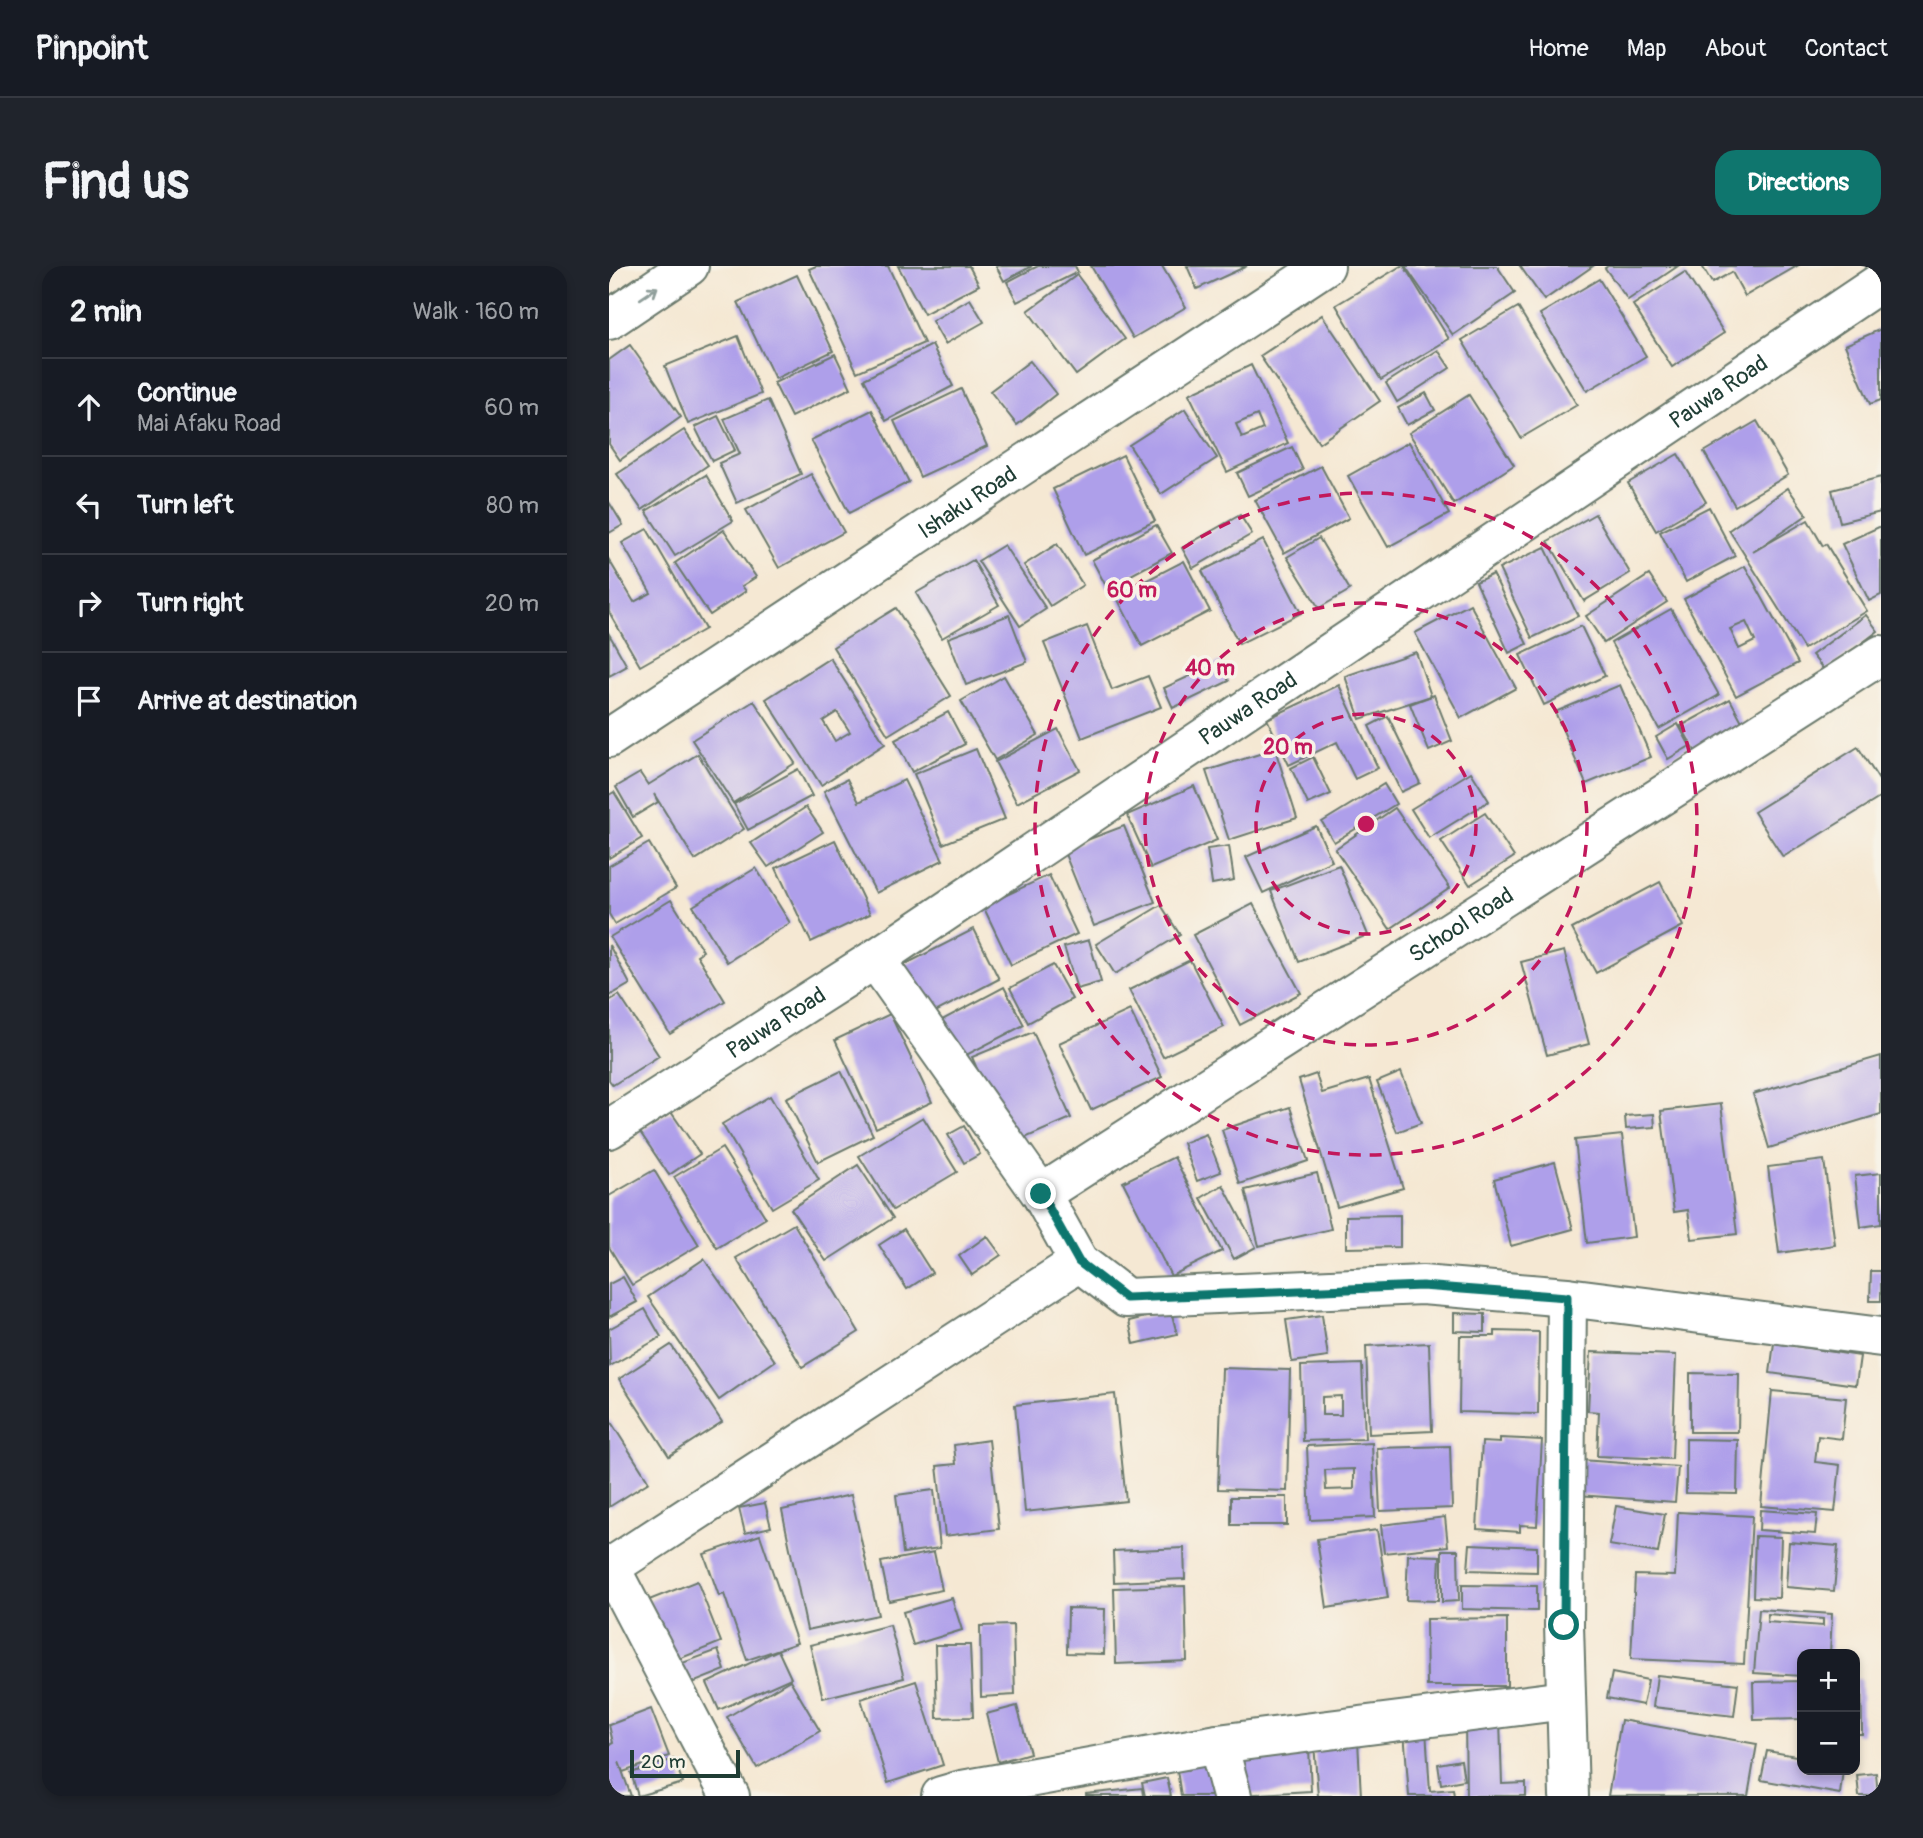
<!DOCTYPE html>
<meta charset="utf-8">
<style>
:root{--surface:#171b24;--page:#20242c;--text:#f1f3f6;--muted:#9ea1a6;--line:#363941;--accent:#0f766e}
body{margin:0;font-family:Pangolin,sans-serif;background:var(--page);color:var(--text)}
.controls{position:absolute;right:21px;bottom:21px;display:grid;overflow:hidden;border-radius:14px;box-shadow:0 4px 10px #0003}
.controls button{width:63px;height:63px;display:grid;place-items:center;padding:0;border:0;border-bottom:2px solid var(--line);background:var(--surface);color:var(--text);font:35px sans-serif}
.scale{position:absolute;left:21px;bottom:18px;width:110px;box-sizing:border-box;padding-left:7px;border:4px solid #1f3d34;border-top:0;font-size:19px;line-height:24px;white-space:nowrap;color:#1f3d34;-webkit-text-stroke:5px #f7f3e8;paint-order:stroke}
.stop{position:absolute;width:21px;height:21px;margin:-16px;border:5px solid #0f766e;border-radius:50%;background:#fff}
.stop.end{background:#0f766e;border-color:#fff;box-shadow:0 2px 7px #0008}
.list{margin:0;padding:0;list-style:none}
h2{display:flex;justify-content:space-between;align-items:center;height:91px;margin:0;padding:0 28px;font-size:30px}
h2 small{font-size:23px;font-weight:400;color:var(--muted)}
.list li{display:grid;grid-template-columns:46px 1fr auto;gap:21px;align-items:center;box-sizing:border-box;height:98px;padding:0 28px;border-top:2px solid var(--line)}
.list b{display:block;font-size:26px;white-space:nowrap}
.list p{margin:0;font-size:23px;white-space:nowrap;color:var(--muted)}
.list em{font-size:23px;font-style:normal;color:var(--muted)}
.icon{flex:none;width:38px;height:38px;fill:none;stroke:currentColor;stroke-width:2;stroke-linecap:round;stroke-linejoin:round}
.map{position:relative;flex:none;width:1272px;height:1530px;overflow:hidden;border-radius:21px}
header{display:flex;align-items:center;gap:42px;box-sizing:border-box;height:98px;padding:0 35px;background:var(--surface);border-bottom:2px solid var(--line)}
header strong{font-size:33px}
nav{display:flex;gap:38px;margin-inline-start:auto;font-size:24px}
.intro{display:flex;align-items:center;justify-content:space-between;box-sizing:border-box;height:168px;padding:0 42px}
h1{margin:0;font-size:49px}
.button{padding:18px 32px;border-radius:21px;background:var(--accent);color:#fff;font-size:24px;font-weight:700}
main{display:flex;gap:42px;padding:0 42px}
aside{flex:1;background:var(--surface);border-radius:21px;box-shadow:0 4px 10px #0003}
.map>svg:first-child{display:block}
.building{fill:#ae9fea;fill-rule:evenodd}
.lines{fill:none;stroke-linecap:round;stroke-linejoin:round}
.minor-casing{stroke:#6a796c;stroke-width:42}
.tertiary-casing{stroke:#6a796c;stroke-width:42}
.minor{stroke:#fff;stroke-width:38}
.tertiary{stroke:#fff;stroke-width:38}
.oneway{stroke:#8f9e9a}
.route{stroke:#0f766e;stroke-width:9}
.ring{fill:none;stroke:#c2185b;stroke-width:3.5;stroke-dasharray:12 9}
.labels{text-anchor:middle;stroke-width:7;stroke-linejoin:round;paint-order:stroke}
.street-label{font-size:23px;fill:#1f3d34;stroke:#f7f3e8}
.centre{fill:#c2185b;stroke:#f7f3e8;stroke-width:3.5}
.ring-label{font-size:21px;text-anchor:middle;font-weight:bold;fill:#c2185b;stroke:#f7f3e8;stroke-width:7;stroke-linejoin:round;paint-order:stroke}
</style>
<header>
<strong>Pinpoint</strong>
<nav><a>Home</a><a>Map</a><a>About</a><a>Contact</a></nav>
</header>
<div class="intro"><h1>Find us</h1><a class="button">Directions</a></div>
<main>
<aside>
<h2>2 min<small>Walk · 160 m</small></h2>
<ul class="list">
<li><svg class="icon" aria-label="ahead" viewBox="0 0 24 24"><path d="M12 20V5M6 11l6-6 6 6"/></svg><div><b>Continue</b><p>Mai Afaku Road</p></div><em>60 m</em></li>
<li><svg class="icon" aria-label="left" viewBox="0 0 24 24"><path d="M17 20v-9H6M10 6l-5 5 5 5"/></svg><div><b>Turn left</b></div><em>80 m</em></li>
<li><svg class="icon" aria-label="right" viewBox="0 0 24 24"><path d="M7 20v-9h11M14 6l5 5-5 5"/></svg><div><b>Turn right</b></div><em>20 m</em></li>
<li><svg class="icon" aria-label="arrive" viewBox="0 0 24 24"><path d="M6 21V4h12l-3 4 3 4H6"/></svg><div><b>Arrive at destination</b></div></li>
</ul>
</aside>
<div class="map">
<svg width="1272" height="1530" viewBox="0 0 1272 1530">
<rect width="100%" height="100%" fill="#f7f3e8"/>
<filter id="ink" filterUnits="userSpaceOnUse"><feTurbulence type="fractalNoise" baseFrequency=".0143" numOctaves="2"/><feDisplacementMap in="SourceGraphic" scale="14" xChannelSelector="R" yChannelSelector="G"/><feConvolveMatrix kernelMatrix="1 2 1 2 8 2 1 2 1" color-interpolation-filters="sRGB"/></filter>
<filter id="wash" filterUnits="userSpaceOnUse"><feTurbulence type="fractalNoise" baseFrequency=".00686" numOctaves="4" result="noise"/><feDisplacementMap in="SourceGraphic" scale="28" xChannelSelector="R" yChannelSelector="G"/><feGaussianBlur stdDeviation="1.57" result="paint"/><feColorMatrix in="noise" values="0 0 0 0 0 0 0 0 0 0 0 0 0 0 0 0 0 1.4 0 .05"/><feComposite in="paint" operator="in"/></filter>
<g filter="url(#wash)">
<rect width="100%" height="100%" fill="#f5e8d3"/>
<g id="blocks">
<g class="building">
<polygon points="207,0 279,0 315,77 248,106 200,3"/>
<polygon points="289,0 360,0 370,19 315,48"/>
<polygon points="387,0 423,0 395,15"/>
<polygon points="429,0 466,0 469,6 408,36 398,16"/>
<polygon points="482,0 553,0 577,41 524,72"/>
<polygon points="578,0 638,0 588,23"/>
<polygon points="792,0 795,0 840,73 772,114 727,39"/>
<polygon points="796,0 888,0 906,27 844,69"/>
<polygon points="911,0 984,0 935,34"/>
<polygon points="999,0 1069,0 1019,34 996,2"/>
<polygon points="1093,0 1188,0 1136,30 1123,6 1103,17"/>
<polygon points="1076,6 1115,67 1063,101 1024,39"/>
<polygon points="188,9 224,85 166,113 129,36"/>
<polygon points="468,9 516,73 467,109 419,45"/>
<polygon points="990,13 1037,90 978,125 931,48"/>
<polygon points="361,33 375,56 336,78 323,55"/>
<polygon points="909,41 968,139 912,172 853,74"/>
<polygon points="713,49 771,135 710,177 651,90"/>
<polygon points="1272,63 1272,134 1261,138 1236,79"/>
<polygon points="129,70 152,128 79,158 56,100"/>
<polygon points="21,79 72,151 11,194 0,178 0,94"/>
<polygon points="323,79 344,120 277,155 255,113"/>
<polygon points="829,84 841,102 788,136 777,117"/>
<polygon points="226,88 242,122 182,151 165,117"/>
<polygon points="421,95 447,128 408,159 381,125"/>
<path d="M642,99L679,177L618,206L580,128ZM648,149L654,163L633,172L627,158Z"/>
<polygon points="352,123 378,180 311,211 285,155"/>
<polygon points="817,127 826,144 798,159 789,142"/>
<polygon points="860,129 905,199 845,238 800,167"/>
<polygon points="159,134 192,208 128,237 110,197 131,188 115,153"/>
<polygon points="576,143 608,192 552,228 520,179"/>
<polygon points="263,144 300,216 240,247 202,174"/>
<polygon points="109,150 126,184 103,195 86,161"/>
<polygon points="1148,155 1179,209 1126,240 1095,186"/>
<polygon points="75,164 99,199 33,244 8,208"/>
<polygon points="800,176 840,248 779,281 739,210"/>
<polygon points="683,181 694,204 639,230 628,207"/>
<polygon points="1069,188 1097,236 1047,265 1019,217"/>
<polygon points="514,189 546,255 475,289 444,223"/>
<polygon points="712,200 740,252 675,287 646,234"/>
<polygon points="202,208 235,266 170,302 137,244"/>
<polygon points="97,209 124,255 66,290 37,245"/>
<polygon points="1272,211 1272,246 1231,256 1223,224"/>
<polygon points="1179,222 1198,249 1144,286 1199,254 1214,280 1217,278 1258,345 1195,383 1120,264"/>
<polygon points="0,236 14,259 0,267"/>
<polygon points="1100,241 1126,290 1077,316 1051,266"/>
<polygon points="986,248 1021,307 975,335 939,275"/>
<polygon points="631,249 643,268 584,302 573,282"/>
<polygon points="547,259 563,287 498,322 483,294"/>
<polygon points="1272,260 1272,329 1260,335 1233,278"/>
<polygon points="38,263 96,363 31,400 0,346 0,294 25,336 42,327 13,277"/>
<polygon points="115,264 147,311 133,320 137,325 101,349 66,297"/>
<polygon points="710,272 741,324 710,342 678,291"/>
<polygon points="654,274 692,347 630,378 593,305"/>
<polygon points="448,278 474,319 441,340 415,299"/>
<polygon points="395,279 437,343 411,360 369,295"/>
<polygon points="936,281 969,350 923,372 890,303"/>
<polygon points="364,294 390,339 333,372 307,327"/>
<polygon points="575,295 601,345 533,380 507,330"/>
<path d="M1136,300L1189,397L1127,430L1075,333ZM1137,356L1146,375L1130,383L1121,363Z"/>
<polygon points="884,308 918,378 900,387 867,316"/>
<polygon points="1040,309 1058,336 995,377 977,350"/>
<polygon points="861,338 907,422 852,452 806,367"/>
<polygon points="287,342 342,430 279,469 224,381"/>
<polygon points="1062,343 1110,429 1050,463 1002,377"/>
<polygon points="400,349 418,396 357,419 339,372"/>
<polygon points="1257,349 1269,365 1216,405 1203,389"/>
<polygon points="478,360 503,424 539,410 552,441 473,472 435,377"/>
<polygon points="972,360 996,410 935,439 911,389"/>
<polygon points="0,368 18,400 0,410"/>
<polygon points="807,386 822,430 751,453 736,410"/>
<path d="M221,392L276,478L212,519L157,433ZM228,446L241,466L226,475L214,455Z"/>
<polygon points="611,396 620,415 564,442 555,422"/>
<polygon points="395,410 429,469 386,494 352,435"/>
<polygon points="730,419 769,502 746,513 728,476 680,499 658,453"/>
<polygon points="1011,419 1042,491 977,518 946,446"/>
<polygon points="825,429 843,475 820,485 801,438"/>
<polygon points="1121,433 1136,461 1087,487 1072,460"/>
<polygon points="145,435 186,497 124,537 83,474"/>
<polygon points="339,446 356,478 303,506 286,474"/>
<polygon points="779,450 811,517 792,526 760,460"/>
<polygon points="1069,458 1081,480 1059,493 1047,471"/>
<polygon points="449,463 471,504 408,537 386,496"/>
<polygon points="1249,481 1272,517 1272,531 1174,591 1145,546"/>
<polygon points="367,483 396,553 334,578 305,508"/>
<polygon points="666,483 688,552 620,574 597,505"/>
<polygon points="89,488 135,563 86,594 45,528 49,536 24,551 7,521 31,507 39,519"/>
<polygon points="704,491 722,528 699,538 682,502"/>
<polygon points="189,503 203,530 139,564 125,538"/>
<polygon points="862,506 880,535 820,572 802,543"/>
<polygon points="238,513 250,536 295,514 334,594 267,627 215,525"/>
<polygon points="775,518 787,538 725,576 713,556"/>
<polygon points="585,520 608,574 542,602 518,549"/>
<polygon points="5,526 33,572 0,592 0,529"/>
<polygon points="197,541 214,566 159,601 142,577"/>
<polygon points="786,542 841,622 781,663 726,583"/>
<polygon points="876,547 905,591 861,619 832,575"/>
<polygon points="515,560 546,636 485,660 454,583"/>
<polygon points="707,560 723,595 654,627 637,591"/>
<polygon points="226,574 261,648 202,676 167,602"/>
<polygon points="40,577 67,622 6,658 0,648 0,600"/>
<polygon points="620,580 625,614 603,618 598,583"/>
<polygon points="730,599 759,669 690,696 662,625"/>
<polygon points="147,602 181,657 118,696 84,640"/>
<polygon points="440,609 468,668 402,699 374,640"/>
<polygon points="1051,616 1074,660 987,707 963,663"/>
<polygon points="62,634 94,685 88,689 116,735 61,768 1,671"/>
<polygon points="644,638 692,727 631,759 584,669"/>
<polygon points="552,639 571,669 506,708 487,678"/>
<polygon points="365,663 390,713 313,753 287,703"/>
<polygon points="480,674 492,716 468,723 455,681"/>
<polygon points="0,679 21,718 0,730"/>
<polygon points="955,685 980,778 938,789 912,696"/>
<polygon points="581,694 615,761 554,791 520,724"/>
<polygon points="444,699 463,733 419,757 401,722"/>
<polygon points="395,721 415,759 342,797 322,760"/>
<polygon points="10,729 50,790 4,819 0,814 0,735"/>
<polygon points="521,744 553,811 482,844 450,777"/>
<polygon points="281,748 323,836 267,862 226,774"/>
<polygon points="424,766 462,852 400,879 363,791"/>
<polygon points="1272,790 1272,848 1160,882 1144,828"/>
<polygon points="232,805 264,869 209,896 177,832"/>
<polygon points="792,806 812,857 788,866 768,816"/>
<polygon points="707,808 713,827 760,813 794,922 728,941 690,814"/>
<polygon points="161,830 210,914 163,942 113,858"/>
<polygon points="1112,838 1128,968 1083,973 1079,944 1065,946 1052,845"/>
<polygon points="681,841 699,895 631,918 613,864"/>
<polygon points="62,846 91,888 60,909 31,866"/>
<polygon points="1045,848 1046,861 1017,863 1016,850"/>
<polygon points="314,851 348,906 284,944 250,890"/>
<polygon points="355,860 371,888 355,897 339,869"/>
<polygon points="597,868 612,906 588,915 574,877"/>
<polygon points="1013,869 1025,971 978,977 966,874"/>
<polygon points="113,882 157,952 108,982 65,911"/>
<polygon points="565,891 613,985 562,1010 514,916"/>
<polygon points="1215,894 1226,979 1170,987 1159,901"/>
<polygon points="946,896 964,963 902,980 885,913"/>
<polygon points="249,899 284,952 217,995 182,943"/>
<polygon points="45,904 90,979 23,1019 0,981 0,930"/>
<polygon points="708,907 722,963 650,980 636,924"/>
<polygon points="1272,907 1272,958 1252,961 1246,910"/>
<polygon points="614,919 647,981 625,993 592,932"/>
<polygon points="791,949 791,981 737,982 737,950"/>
<polygon points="185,958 250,1066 193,1101 127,992"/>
<polygon points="295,963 323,1007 298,1023 270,979"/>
<polygon points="378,970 392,989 363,1009 350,990"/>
<polygon points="95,993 166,1095 110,1134 39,1031"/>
<polygon points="1262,1005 1272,1005 1272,1035 1261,1035"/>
<polygon points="14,1011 28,1036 0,1051 0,1018"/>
<polygon points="36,1043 52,1071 1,1100 0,1063"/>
<polygon points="562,1045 568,1068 525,1078 520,1055"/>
<polygon points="845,1047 876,1048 876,1066 845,1065"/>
<polygon points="713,1049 719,1091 683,1096 677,1054"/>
<polygon points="886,1065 930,1066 929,1148 850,1146 851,1070 886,1070"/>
<polygon points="820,1077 823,1165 760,1168 757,1080"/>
<polygon points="1165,1077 1251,1090 1247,1119 1161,1107"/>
<polygon points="62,1079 113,1156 60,1190 10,1113"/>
<polygon points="982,1086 1067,1089 1063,1193 988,1190 990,1146 979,1145"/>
<path d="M753,1098L756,1173L694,1175L692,1100ZM732,1130V1149H713V1131Z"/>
<polygon points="613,1102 681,1104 678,1225 609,1223"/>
<polygon points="1081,1107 1130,1108 1129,1166 1081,1166"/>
<polygon points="1163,1125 1237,1132 1233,1173 1209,1170 1206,1196 1231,1199 1226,1246 1152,1240"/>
<polygon points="506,1128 517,1235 416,1246 406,1139"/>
<polygon points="0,1153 40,1216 0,1241"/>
<polygon points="891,1172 933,1174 928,1260 911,1259 911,1266 868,1263 873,1176 891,1177"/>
<polygon points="1077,1173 1129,1174 1128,1228 1077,1227"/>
<polygon points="380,1174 390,1263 336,1270 328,1200 347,1198 345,1179"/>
<path d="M763,1177L766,1251L701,1254L698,1180ZM745,1203V1223L717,1224L716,1204Z"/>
<polygon points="841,1180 843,1242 771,1245 768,1182"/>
<polygon points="972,1194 1069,1201 1066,1236 969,1229"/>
<polygon points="325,1224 331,1282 294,1287 287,1229"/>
<polygon points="242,1229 269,1349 198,1364 173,1244"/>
<rect x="622" y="1231" width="56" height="28"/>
<polygon points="156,1237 162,1261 136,1267 130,1242"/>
<polygon points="1007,1240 1056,1248 1049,1287 1000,1279"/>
<polygon points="1151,1244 1208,1248 1206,1268 1150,1264"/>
<polygon points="1069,1246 1143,1250 1135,1398 1022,1393 1026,1309 1066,1310"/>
<polygon points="836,1251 839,1280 775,1287 772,1259"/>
<polygon points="768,1264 779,1332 718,1342 708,1273"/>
<polygon points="151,1269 188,1377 138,1394 115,1328 110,1330 95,1288"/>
<polygon points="1146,1270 1172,1271 1170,1332 1144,1331"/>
<polygon points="1180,1276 1229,1280 1225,1325 1177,1321"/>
<polygon points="861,1278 928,1281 928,1306 859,1304"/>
<polygon points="575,1282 576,1313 505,1316 504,1285"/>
<polygon points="833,1284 849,1284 850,1335 833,1336"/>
<polygon points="325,1286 333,1324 280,1335 272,1296"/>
<polygon points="799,1289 831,1290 829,1335 797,1334"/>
<polygon points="88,1315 112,1376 65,1395 40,1334"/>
<polygon points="853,1319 928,1320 928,1345 853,1343"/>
<polygon points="576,1320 578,1395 507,1398 505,1322"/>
<polygon points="343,1332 353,1364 304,1379 294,1346"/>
<polygon points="459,1342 496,1343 495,1388 458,1387"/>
<path d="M1150,1343L1223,1348L1221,1388H1193V1410L1145,1407ZM1159,1348L1214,1353V1360L1158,1356Z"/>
<polygon points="898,1352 898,1420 818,1420 817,1353"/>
<polygon points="281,1359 295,1412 214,1432 201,1379"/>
<polygon points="404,1359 406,1429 372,1431 371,1360"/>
<polygon points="326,1379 361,1379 364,1451 328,1452"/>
<polygon points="109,1384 116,1404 76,1420 68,1399"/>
<polygon points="169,1384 182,1412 110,1444 98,1417"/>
<polygon points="1003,1407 1039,1414 1034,1439 998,1432"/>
<polygon points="1048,1409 1129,1418 1125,1450 1044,1441"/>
<polygon points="1246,1413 1252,1413 1253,1468 1246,1468"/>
<polygon points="181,1414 211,1465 148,1502 118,1451"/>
<polygon points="307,1415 334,1499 279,1517 252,1433"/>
<polygon points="1193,1415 1193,1453 1145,1454 1144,1416"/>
<polygon points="408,1440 421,1487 389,1496 377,1448"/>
<polygon points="42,1443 60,1490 14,1506 10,1496 22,1530 0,1530 0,1479 4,1477 0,1459"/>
<polygon points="856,1454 891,1454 893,1518 917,1517 917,1530 857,1530"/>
<polygon points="1012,1454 1148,1478 1139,1530 999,1530"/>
<polygon points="817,1464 821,1525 844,1523 845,1530 800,1530 795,1465"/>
<polygon points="749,1475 752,1530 709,1530 705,1477"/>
<polygon points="700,1482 702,1525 628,1529 626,1486"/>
<polygon points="1158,1485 1193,1491 1193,1504 1234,1504 1231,1528 1152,1514"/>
<polygon points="65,1493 74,1517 29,1530 22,1507"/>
<polygon points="603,1493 609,1530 572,1530 567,1498"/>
<polygon points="852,1494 855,1514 832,1518 829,1498"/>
<polygon points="1267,1507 1269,1530 1250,1530 1248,1509"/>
<polygon points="558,1512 562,1530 536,1530 533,1517"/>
<polygon points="533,1522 534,1530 477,1530 477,1528"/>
</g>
</g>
</g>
<g filter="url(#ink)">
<use href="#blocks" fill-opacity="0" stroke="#6a796c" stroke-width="2"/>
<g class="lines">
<g class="minor-casing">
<g id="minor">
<path id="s1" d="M0,472L716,0"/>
<polyline points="266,693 432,928 470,996 517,1032 813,1019 958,1031 1272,1071"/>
<path id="s2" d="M0,863L266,693L1272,16"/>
<path id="s3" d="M432,928L1272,389"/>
<polyline points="958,1031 955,1359 960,1530"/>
<polyline points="1,1301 121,1530"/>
<polyline points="0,1302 470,996"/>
<polyline points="609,1478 623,1530"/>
<polyline points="332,1530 353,1524 609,1478 957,1434"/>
</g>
</g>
<g class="tertiary-casing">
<polyline id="tertiary" points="0,54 80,0"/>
</g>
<use href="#minor" class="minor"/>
<use href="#tertiary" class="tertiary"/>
</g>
<defs><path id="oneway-shaft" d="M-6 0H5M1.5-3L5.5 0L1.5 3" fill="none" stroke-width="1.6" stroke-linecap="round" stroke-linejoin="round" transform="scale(1.75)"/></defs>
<use class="oneway" href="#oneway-shaft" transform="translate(40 27) rotate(-34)"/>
</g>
<g class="lines" filter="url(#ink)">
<polyline class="route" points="432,928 470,996 517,1032 813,1020 958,1031 955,1359"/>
</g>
<g class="ring">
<circle cx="757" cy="558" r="110"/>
<circle cx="757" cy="558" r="221"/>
<circle cx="757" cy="558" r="331"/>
</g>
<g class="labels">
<g class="street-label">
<text dy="8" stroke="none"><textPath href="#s2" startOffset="1332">Pauwa Road</textPath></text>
<text dy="8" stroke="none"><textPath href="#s1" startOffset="429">Ishaku Road</textPath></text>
<text dy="8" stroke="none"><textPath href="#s2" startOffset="765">Pauwa Road</textPath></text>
<text dy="8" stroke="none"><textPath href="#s3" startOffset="499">School Road</textPath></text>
<text dy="8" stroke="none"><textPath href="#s2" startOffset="198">Pauwa Road</textPath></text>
</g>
</g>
<circle cx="757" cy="558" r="10" class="centre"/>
<g class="ring-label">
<text x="523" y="331">60 m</text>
<text x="601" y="409">40 m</text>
<text x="679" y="488">20 m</text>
</g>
</svg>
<div class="controls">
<button>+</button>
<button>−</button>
</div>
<div class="scale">20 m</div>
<div class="stop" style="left:955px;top:1359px"></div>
<div class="stop end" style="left:432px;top:928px"></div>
</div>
</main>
